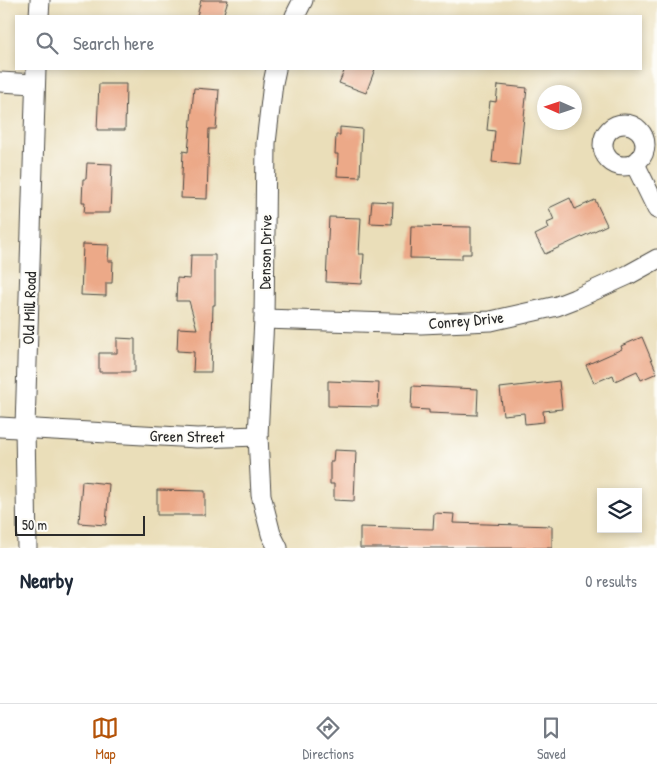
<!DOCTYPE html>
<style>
:root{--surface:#fff;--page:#f6f6f7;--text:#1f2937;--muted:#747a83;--line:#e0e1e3;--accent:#b45309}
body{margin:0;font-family:"Patrick Hand",sans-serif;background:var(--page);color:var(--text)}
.controls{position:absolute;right:15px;bottom:15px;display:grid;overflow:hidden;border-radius:0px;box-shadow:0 2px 8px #0003}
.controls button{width:45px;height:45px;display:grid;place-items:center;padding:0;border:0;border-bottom:1px solid var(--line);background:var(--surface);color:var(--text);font:25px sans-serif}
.compass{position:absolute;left:537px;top:85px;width:45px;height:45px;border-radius:50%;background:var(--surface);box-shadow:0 2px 8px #0003;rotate:273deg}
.scale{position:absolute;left:15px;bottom:12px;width:130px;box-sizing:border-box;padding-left:5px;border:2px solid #2b2b2b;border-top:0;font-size:14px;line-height:18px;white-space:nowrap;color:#2b2b2b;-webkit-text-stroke:4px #fdfcf7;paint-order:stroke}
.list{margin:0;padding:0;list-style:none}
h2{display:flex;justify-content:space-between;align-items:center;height:65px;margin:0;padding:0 20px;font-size:21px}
h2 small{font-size:16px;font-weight:400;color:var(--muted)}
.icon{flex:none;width:28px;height:28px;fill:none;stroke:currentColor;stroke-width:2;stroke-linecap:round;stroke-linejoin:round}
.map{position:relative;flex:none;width:657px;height:548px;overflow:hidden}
.search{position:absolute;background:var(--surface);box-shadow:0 2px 8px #0003;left:15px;right:15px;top:15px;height:55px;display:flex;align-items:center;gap:12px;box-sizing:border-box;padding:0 18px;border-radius:0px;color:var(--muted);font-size:19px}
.sheet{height:155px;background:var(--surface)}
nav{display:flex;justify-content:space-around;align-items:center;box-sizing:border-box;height:70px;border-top:1px solid var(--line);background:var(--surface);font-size:14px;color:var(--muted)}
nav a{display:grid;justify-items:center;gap:2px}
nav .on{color:var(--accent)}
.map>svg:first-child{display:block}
.building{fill:#eca988}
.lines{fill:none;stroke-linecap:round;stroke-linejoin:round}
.minor-casing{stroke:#484640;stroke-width:21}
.minor{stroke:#fff;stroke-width:19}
.labels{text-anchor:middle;stroke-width:4;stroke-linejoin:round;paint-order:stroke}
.street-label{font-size:16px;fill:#2b2b2b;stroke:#fdfcf7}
</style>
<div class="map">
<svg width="657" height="548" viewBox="0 0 657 548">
<rect width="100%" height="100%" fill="#fdfcf7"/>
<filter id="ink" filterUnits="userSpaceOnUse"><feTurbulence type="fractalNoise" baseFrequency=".02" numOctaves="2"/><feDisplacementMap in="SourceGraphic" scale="10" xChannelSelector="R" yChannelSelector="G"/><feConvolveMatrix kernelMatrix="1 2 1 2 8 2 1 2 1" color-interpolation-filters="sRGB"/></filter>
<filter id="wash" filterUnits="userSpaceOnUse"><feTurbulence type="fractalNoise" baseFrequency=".0096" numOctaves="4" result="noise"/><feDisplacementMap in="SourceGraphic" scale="20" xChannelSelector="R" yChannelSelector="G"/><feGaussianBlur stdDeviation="1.12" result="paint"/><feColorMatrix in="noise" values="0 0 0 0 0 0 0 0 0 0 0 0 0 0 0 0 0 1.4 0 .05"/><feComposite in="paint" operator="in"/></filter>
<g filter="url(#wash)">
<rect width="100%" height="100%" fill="#eadeb9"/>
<g id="blocks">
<g class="building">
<polygon points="201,0 228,0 223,16 197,16"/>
<polygon points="345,69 375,69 366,93 339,83"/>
<polygon points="99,84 126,84 125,130 97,130"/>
<polygon points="498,85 527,88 519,165 492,162 495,131 487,130 490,101 496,102"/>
<polygon points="194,88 219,90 216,129 209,129 207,199 181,198 183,151 188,152"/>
<polygon points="340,127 362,129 360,177 337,176 338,154 335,154 336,135 340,135"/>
<polygon points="87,163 112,164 110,213 84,213 85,202 82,202 83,179 86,179"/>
<polygon points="570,198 575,209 595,200 607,225 545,254 535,235 549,228 547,223 554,220 549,208"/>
<polygon points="372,201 393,202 392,224 370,223"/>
<polygon points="329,217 361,218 359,254 364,254 362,284 326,282"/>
<polygon points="411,226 471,227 471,254 462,254 462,259 410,258"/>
<polygon points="83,244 109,245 108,261 113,261 112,283 106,283 106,296 81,295"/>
<polygon points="191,255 215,255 215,305 213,305 211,372 193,372 194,352 177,351 178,328 197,329 189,301 176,301 177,278 190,279"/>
<polygon points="642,337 657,373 641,380 637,371 615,381 613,375 594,383 586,365 622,349 621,346"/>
<polygon points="117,338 135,339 135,372 99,372 99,353 117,353"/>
<polygon points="328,381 379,383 378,407 328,406"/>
<polygon points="559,381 562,409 543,411 544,422 525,424 524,413 503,415 500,388"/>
<polygon points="412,386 478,389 477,415 429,413 429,410 411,409"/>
<polygon points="334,450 356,451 354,501 334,500 334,484 330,484 330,462 333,462"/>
<polygon points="82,481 109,484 106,525 79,523"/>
<polygon points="157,490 205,491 205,515 157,515"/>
<polygon points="434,513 454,514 453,523 552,526 552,548 360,548 360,527 433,529"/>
</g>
</g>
</g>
<g filter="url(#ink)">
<use href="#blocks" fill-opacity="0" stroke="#484640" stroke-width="1"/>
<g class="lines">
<g class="minor-casing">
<g id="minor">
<polyline points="39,16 40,0"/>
<polyline points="295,16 303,0"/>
<polyline points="276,69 273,83 266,143 264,319 258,436 261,495 271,534 278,548"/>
<polyline points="0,82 35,84"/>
<circle cx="624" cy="145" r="21"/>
<polyline points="635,164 657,209"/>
<polyline points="264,319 421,324 491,321 557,306 575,299 628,275 657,259"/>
<polyline points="0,427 197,438 258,436"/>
<polyline points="27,548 25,427 36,69"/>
</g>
</g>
<use href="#minor" class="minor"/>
</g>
</g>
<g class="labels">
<g class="street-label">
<text transform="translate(265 252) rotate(-89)" y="6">Denson Drive</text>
<text transform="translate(29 308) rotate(-88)" y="6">Old Mill Road</text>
<text transform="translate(466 320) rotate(-5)" y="6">Conrey Drive</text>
<text transform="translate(187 436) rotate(1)" y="6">Green Street</text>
</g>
</g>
</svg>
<div class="controls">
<button><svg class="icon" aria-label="layers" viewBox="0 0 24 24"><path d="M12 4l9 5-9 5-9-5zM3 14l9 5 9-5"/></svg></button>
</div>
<svg class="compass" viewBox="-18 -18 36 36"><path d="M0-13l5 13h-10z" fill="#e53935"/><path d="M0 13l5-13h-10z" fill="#747a83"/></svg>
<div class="scale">50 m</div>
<div class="search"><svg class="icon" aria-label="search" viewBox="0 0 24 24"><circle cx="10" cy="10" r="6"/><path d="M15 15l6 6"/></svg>Search here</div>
</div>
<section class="sheet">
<h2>Nearby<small>0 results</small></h2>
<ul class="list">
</ul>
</section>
<nav>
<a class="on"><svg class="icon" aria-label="map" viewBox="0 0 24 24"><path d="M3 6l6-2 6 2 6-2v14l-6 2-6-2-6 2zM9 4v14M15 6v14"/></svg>Map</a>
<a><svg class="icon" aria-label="directions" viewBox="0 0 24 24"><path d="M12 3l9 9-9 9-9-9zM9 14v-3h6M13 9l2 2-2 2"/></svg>Directions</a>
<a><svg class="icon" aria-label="saved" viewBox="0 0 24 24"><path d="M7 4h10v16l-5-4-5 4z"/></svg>Saved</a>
</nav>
